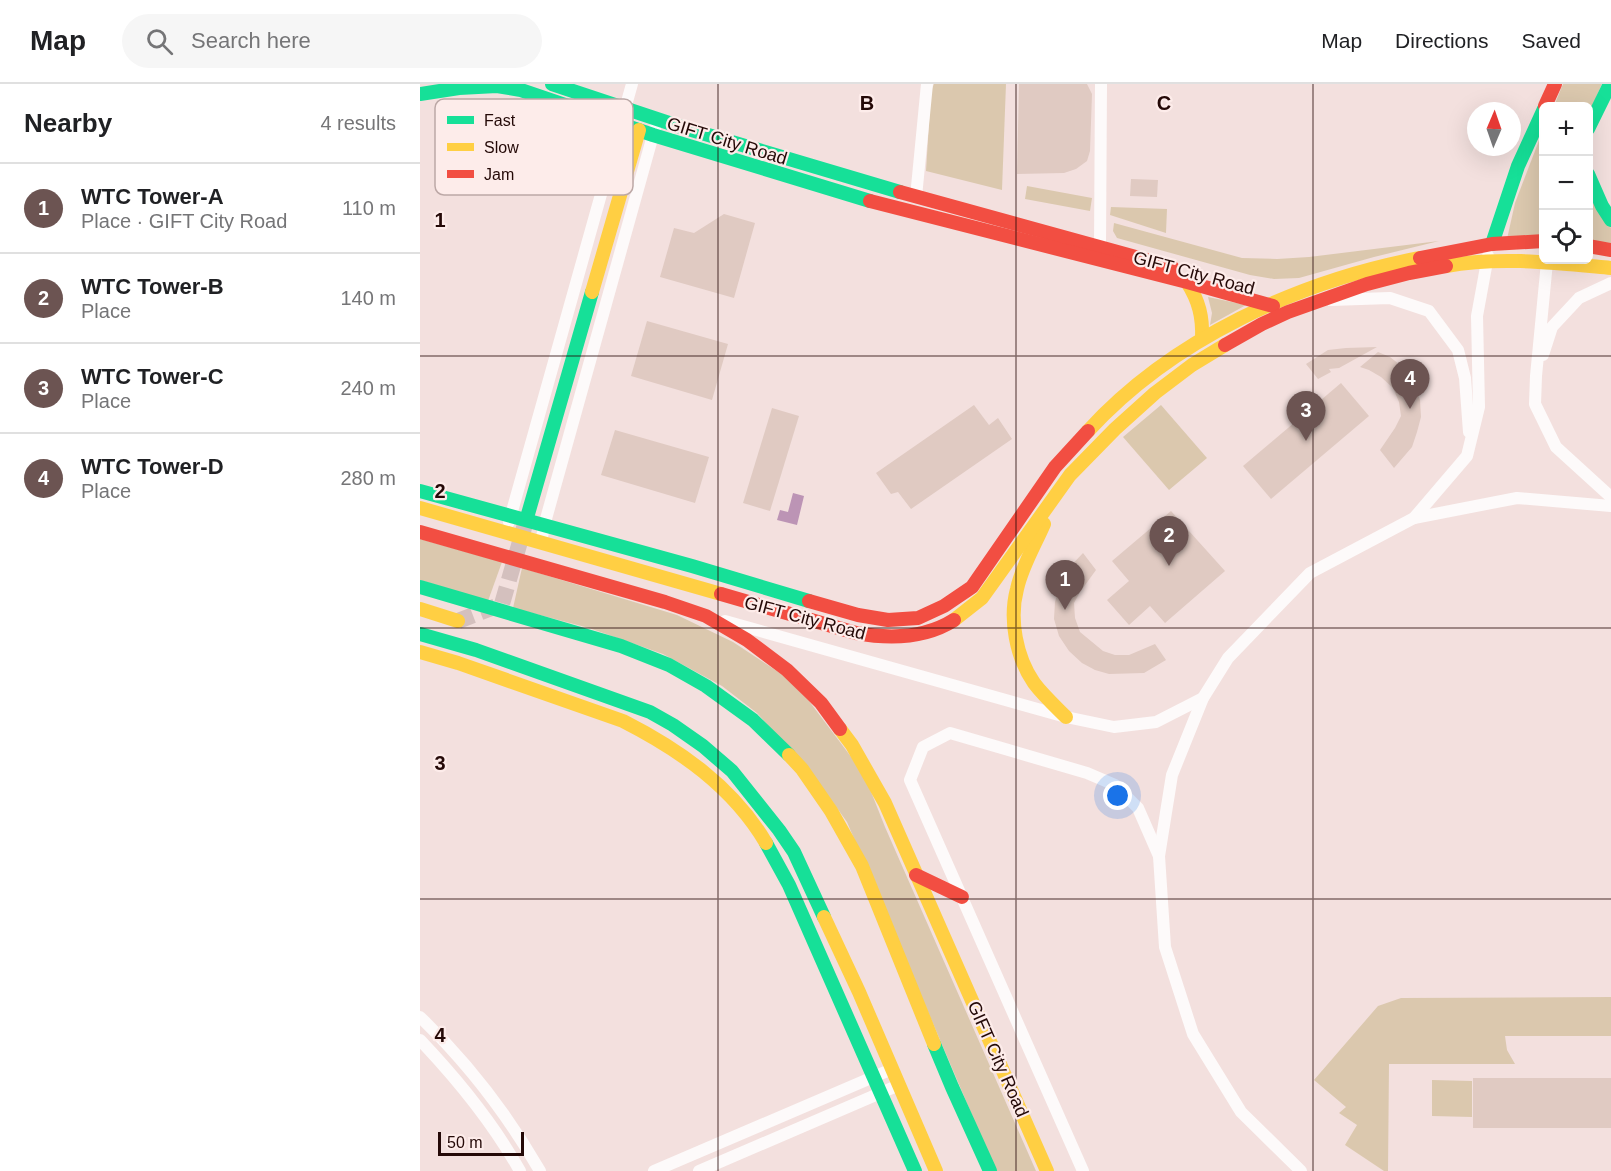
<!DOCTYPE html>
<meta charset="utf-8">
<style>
:root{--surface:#fff;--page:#f6f6f6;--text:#202124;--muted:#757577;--line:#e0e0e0;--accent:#6c5452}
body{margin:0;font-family:Helvetica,sans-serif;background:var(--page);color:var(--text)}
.controls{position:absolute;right:18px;top:18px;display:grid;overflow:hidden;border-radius:9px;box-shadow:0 6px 24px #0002}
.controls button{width:54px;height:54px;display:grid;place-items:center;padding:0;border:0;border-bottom:2px solid var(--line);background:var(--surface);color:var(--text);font:30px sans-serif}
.compass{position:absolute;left:1047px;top:18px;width:54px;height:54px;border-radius:50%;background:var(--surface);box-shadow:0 6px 24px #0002;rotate:2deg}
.scale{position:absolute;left:18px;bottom:15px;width:86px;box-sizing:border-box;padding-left:6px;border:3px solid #240907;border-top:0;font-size:16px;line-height:21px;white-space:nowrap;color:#240907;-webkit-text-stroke:4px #fdecea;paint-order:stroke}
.you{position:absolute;left:698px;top:712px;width:21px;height:21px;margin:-15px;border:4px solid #fff;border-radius:50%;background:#1a73e8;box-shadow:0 0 0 9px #1a73e833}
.badge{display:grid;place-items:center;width:39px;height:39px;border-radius:50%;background:var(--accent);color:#fff;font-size:20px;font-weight:700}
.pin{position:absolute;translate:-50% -50px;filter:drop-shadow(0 2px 3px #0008)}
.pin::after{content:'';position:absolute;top:32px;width:21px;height:18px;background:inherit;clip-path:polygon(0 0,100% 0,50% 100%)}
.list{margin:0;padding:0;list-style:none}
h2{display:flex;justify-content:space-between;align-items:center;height:78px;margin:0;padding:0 24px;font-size:26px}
h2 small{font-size:20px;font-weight:400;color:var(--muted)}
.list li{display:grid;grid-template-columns:39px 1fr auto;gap:18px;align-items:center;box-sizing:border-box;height:90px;padding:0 24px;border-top:2px solid var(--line)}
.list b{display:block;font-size:22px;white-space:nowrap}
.list p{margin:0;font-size:20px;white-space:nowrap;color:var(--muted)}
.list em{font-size:20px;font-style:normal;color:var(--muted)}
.icon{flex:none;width:33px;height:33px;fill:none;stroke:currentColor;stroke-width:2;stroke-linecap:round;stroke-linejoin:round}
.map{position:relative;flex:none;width:1191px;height:1087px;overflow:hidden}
header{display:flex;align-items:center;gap:36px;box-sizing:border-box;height:84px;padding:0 30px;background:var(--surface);border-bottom:2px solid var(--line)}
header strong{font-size:28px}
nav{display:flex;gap:33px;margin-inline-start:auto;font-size:21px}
.search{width:420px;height:54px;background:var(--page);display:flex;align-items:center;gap:15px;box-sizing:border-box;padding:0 21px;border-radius:33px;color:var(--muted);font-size:22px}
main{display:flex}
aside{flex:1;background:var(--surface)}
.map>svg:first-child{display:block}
.green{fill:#dbc8ae}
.water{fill:#bc94b5}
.building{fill:#e0cac2}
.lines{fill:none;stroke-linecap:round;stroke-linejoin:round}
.secondary-tunnel{stroke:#d4c0be;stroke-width:16;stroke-dasharray:16 8;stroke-linecap:butt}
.street{stroke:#fdfafa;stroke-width:12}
.fast{stroke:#16e098;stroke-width:14}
.slow{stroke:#ffcf43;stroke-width:14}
.jam{stroke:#f24e42;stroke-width:14}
.grid{fill:none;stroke:#240907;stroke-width:1.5;stroke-opacity:0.55}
.labels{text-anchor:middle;stroke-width:4.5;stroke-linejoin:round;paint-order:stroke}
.street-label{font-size:18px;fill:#240907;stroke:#fdecea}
.key{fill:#fdecea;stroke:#bca8a6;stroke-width:1.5}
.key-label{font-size:16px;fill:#240907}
.grid-label{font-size:20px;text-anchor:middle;font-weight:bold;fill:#240907;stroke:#fdecea;stroke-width:4.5;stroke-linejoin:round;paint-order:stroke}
</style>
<header>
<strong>Map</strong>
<div class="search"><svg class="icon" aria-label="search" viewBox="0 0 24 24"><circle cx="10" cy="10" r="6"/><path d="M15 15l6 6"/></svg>Search here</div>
<nav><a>Map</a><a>Directions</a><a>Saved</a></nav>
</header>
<main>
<aside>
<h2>Nearby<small>4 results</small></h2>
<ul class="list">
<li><span class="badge">1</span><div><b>WTC Tower-A</b><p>Place · GIFT City Road</p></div><em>110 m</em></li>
<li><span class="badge">2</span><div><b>WTC Tower-B</b><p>Place</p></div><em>140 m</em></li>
<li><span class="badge">3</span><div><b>WTC Tower-C</b><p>Place</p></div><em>240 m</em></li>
<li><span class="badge">4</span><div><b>WTC Tower-D</b><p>Place</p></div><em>280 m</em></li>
</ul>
</aside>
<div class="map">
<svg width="1191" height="1087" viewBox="0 0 1191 1087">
<rect width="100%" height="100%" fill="#f3e0de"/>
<g class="green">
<polygon points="514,0 586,0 582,106 506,87 511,7"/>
<polygon points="1143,0 1182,0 1169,29 1168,22 1134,22"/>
<polygon points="1123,46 1123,148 1121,155 1087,155 1095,119"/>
<polygon points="607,102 672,114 670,127 605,115"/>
<polygon points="1168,105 1191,144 1191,159 1169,157"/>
<polygon points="691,123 747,125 746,149 690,131"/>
<polygon points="694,139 822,174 857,175 889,173 1019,157 954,173 879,194 854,195 830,191 697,154 693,147"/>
<polygon points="788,213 826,221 790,241 792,229"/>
<polygon points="741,321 787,374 749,406 703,353"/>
<polygon points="0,455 82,478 68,517 0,496"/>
<polygon points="102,484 257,531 313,558 363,591 389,617 444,690 465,743 616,1087 576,1087 427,738 397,696 337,629 302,602 243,570 169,544 93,524"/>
<polygon points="1191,913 1191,952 1085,952 1087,966 1095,980 969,980 968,1087 964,1087 925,1061 937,1041 919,1029 926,1023 894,996 958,922 981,914"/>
<polygon points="1012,996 1052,997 1052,1033 1012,1032"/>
</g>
<polygon class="water" points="373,409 384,412 377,441 357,436 360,426 368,428"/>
<g class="building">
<polygon points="599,0 667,0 672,10 670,67 667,77 656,85 644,89 597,90"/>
<polygon points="711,95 738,96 737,113 710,112"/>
<polygon points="304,130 335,139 314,214 240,193 254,144 274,149"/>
<polygon points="227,237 308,260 292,316 211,292"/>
<polygon points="957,263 919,284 909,285 911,288 898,295 886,280 908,266 926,264"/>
<polygon points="958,268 970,273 984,284 994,299 1000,316 1001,333 997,348 992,363 974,384 960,366 975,344 981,332 979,318 973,304 961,293 949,286 940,283"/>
<polygon points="921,299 949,332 851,415 823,382"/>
<polygon points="554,321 569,341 578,334 592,355 491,425 478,408 471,410 456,389"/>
<polygon points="352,324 379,332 350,427 323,419"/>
<polygon points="195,346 289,373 275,419 181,391"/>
<polygon points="751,427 805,487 745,539 730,522 709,541 687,516 709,497 692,477"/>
<polygon points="663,469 676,486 660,508 654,519 655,534 660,548 683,567 695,571 709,571 735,560 746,576 724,589 689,590 675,586 662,579 649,567 639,552 634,535 635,518 639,503 645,488"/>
<rect x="1053" y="994" width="138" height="50"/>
</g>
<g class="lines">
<polyline class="secondary-tunnel" points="38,537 82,520 108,430"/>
<g class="street">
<polyline points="496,113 507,0"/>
<polyline points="680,163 681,0"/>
<polyline points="1127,178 1116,292 1115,320 1136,363 1191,413"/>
<polyline points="911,216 970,214 1009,227 1038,266 1045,294 1049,348"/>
<polyline points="1123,271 1132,243 1159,214 1191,199"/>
<polyline points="994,434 1047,372 1059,323 1057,232 1068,172"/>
<polyline points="89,438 212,0"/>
<polyline points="121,459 124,442 235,44"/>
<polyline points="305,537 646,633 694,643 736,638 783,614"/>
<path d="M0,933C47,978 87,1030 120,1087"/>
<path d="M0,956C38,996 73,1039 100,1087"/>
<polyline points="234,1087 472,985"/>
<polyline points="279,1087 479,1001"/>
<polyline points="663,1087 490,696 503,663 530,649 667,689 695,701 718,724 739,772"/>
<polyline points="881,1087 821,1028 773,950 745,863 739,772 752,691 783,614 808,574 890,489 994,434 1097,414 1191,422"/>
</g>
<g class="fast">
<polyline points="132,0 258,42 480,108"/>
<polyline points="0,10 39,4 77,2 101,6 233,51 450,117"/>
<polyline points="1168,45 1190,0"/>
<polyline points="1168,90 1182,122 1191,136"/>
<polyline points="1072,160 1098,82 1124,25"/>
<polyline points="0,407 272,482 389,517"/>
<polyline points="108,430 172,208"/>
<polyline points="0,503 201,562 249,581 286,602 333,636 369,671"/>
<polyline points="0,550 56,566 230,628 253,641 283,662 312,687 359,746 374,768 404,833"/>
<polyline points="346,759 369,801 495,1087"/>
<polyline points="514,960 532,1003 570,1087"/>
</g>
<g class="slow">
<path d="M1026,182C1080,172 1137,179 1191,184"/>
<path d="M767,198C779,217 783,233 782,255"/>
<polyline points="172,208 219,46"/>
<path d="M668,347C752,255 879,197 1000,174"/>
<polyline points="0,424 301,510"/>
<path d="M624,440C615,461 602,482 597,505C589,535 596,573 614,599C623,611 635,622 646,633"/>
<polyline points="0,525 38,537"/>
<polyline points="534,536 562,514 650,391 695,345 735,309 772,281 805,261"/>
<path d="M0,568L38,579L203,637C260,666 313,703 346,759"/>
<polyline points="420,645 432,661 465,719 627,1087"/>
<polyline points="369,671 382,685 411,727 442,782 514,960"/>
<polyline points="404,833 439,908 516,1087"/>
</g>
<g class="jam">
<polyline points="1125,22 1135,0"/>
<polyline points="480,108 752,183"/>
<polyline points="450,117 767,198 853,222"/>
<polyline points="1168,162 1191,166"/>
<polyline points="1000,174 1072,160 1124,157"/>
<polyline points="805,261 842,240 868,228 947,200 989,189 1026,182"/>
<polyline points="0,448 245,518 286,532 327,556 367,586 401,619 420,645"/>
<path d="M301,510L436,549C469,555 504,555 534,536"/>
<polyline points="389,517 438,531 468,536 498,534 524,522 552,503 635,383 668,347"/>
<polyline points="496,791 542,813"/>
</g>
</g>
<path class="grid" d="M298,0V1087M596,0V1087M893,0V1087M0,272H1191M0,544H1191M0,815H1191"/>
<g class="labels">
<g class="street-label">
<text transform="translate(307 57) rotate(17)" y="6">GIFT City Road</text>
<text transform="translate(774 189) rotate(15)" y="6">GIFT City Road</text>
<text transform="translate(385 534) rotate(15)" y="6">GIFT City Road</text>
<text transform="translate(578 975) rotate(66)" y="6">GIFT City Road</text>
</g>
</g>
<rect x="15" y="15" width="198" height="96" rx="9" class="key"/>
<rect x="27" y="32" width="27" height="8" fill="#16e098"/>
<rect x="27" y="59" width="27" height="8" fill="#ffcf43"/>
<rect x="27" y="86" width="27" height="8" fill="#f24e42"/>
<g class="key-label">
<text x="64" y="42">Fast</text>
<text x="64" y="69">Slow</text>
<text x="64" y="96">Jam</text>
</g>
<g class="grid-label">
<text x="447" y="26">B</text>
<text x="744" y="26">C</text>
<text x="20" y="143">1</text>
<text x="20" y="414">2</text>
<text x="20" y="686">3</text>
<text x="20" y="958">4</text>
</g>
</svg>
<div class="controls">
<button>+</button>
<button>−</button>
<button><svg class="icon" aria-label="locate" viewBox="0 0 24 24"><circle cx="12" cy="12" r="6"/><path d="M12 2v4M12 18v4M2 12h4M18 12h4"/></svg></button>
</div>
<svg class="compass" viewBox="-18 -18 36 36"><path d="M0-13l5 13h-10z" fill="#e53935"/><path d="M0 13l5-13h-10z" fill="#757577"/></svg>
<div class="scale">50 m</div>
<div class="you"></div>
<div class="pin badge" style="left:645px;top:526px">1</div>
<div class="pin badge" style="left:749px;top:482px">2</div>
<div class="pin badge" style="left:886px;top:357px">3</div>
<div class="pin badge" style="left:990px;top:325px">4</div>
</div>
</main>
